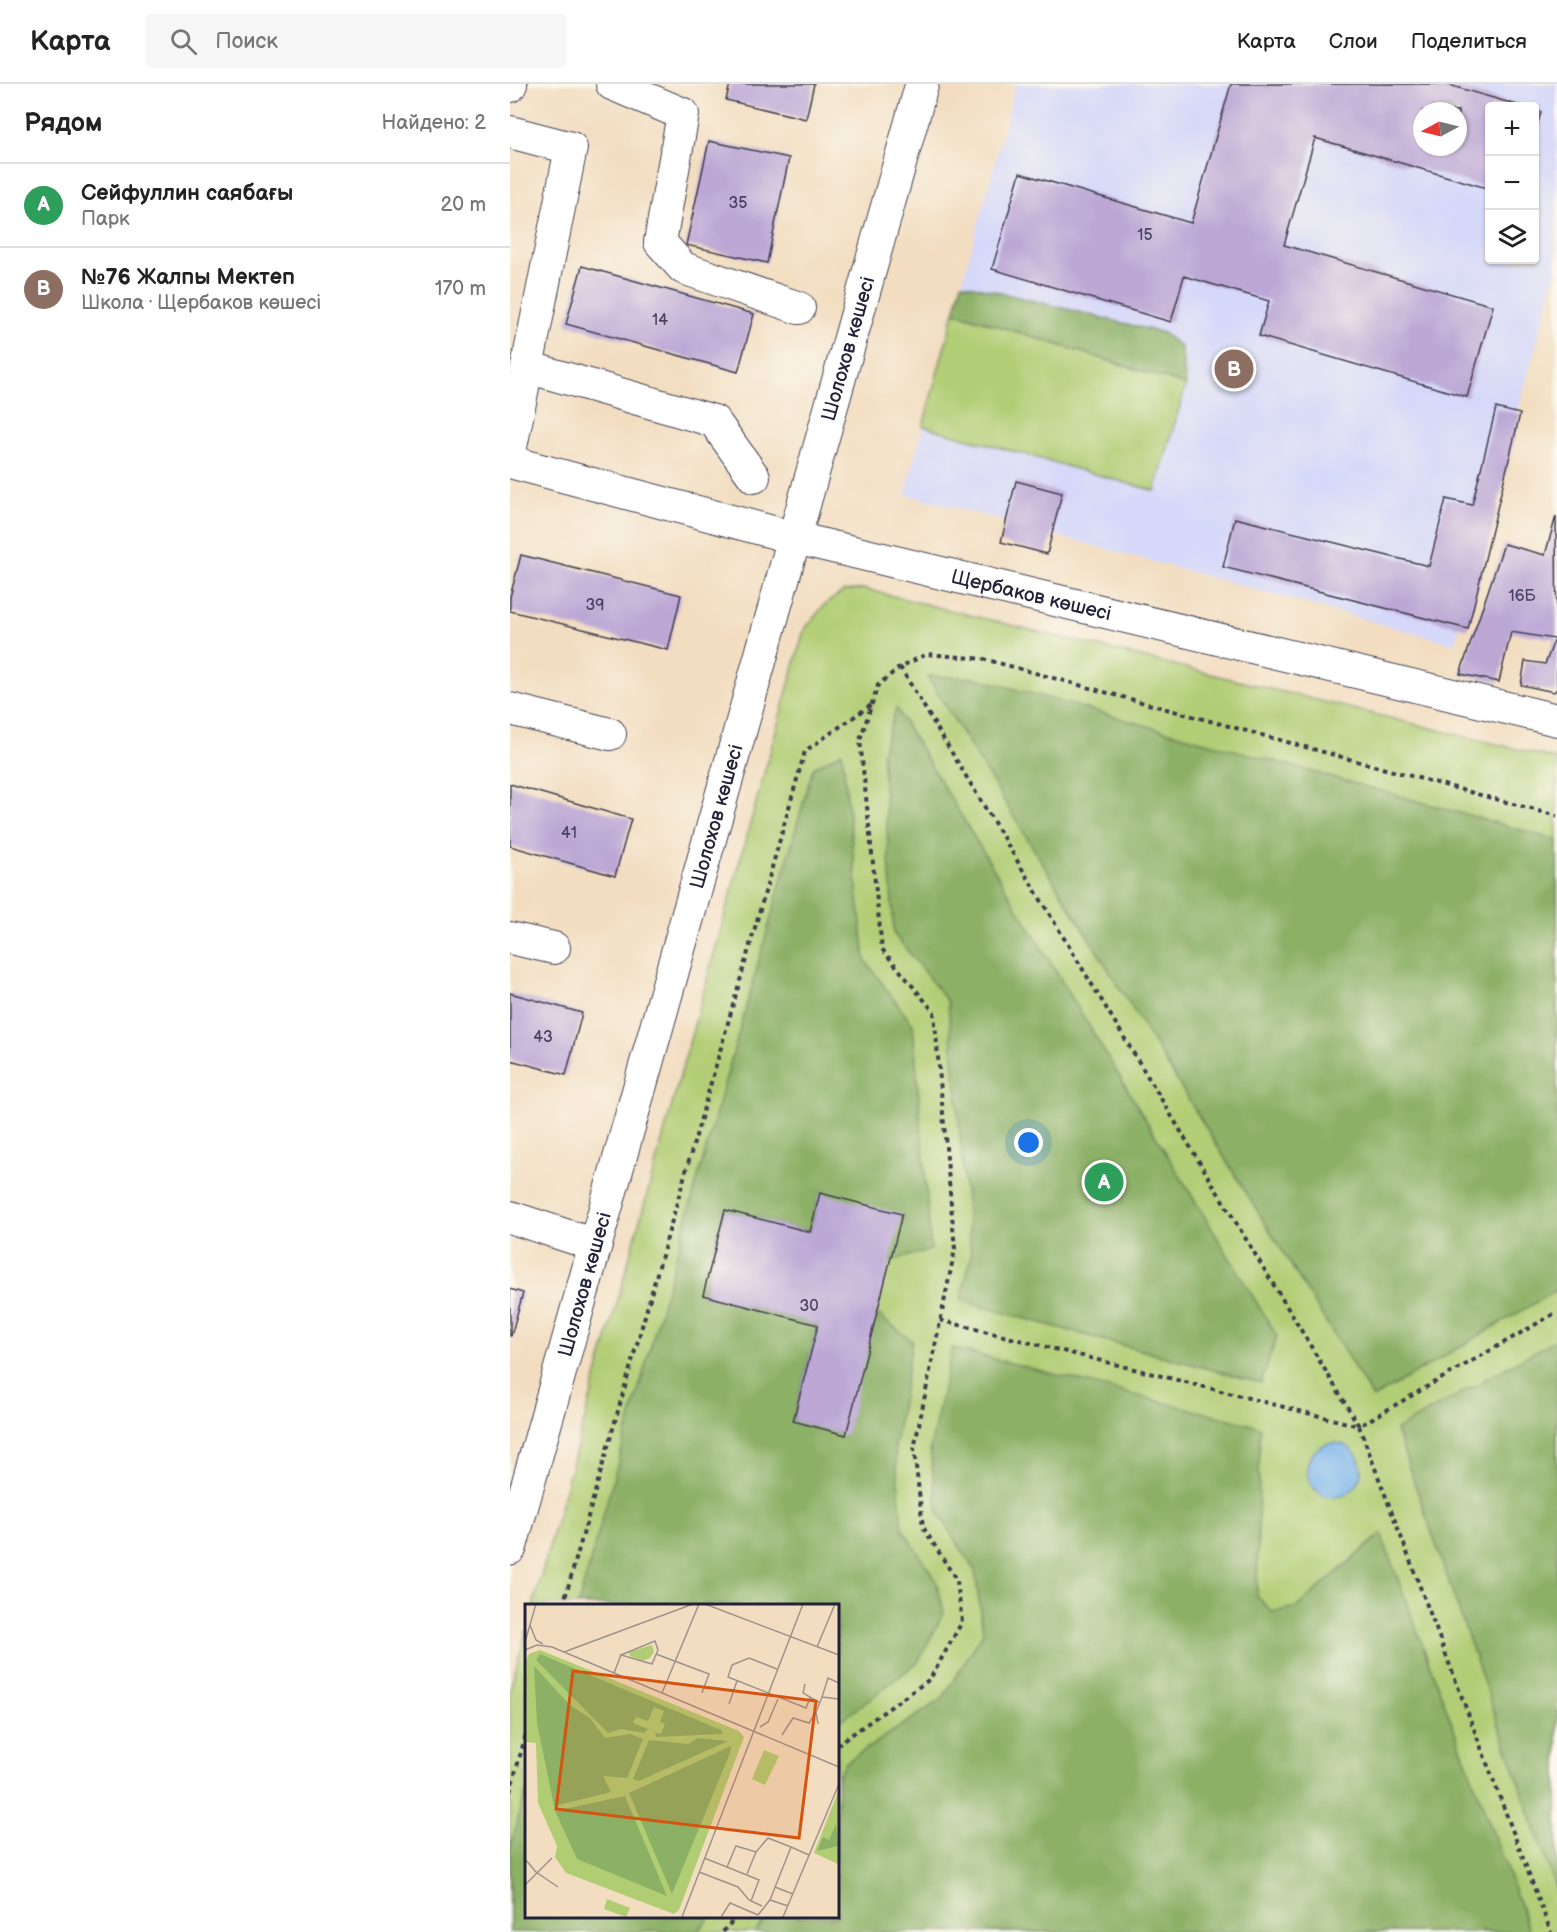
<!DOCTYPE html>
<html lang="ru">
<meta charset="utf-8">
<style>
:root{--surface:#fff;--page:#f6f6f6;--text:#222;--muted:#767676;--line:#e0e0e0;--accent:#d1495b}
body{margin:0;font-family:"Balsamiq Sans",sans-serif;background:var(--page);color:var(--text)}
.controls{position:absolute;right:18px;top:18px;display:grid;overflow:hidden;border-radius:6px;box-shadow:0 2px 4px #0004}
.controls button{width:54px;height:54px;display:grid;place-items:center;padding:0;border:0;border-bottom:2px solid var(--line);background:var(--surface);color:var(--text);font:30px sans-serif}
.compass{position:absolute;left:903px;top:18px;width:54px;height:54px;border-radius:50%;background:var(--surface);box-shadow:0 2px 4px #0004;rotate:263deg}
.you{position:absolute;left:519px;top:1059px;width:21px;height:21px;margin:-15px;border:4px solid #fff;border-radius:50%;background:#1a73e8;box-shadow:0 0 0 9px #1a73e833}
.badge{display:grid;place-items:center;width:39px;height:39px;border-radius:50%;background:var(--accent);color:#fff;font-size:20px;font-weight:700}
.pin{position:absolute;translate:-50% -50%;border:3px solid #fff;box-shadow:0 2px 6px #0006}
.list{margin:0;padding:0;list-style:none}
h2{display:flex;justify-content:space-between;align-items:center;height:78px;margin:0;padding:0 24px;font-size:26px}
h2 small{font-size:20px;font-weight:400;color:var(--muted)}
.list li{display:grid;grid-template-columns:39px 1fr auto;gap:18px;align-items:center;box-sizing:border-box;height:84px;padding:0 24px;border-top:2px solid var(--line)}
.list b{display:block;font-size:22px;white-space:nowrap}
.list p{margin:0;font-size:20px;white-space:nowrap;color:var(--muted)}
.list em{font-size:20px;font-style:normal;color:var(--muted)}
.icon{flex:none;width:33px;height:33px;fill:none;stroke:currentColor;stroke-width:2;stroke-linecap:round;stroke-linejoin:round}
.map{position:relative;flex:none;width:1047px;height:1848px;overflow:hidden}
header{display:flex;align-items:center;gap:36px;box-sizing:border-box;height:84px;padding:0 30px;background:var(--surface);border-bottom:2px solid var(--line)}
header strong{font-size:28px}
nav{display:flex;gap:33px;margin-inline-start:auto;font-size:21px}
.search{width:420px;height:54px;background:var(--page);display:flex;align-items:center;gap:15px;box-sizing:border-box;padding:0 21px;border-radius:6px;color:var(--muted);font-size:22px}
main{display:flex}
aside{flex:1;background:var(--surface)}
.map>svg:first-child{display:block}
.built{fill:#d5d8f9;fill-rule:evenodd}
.green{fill:#b1cd74;stroke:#6a7858;stroke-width:1.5}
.forest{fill:#8cb066;stroke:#576950;stroke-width:1.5}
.water{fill:#7ab5ec;stroke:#4e6c94;stroke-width:1.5}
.building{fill:#bca7d5;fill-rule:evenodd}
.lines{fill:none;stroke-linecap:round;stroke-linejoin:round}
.minor-casing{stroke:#413e4f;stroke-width:34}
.major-casing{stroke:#413e4f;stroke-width:35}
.path{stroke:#413e4f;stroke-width:4;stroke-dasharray:4.5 4.5;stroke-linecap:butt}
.minor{stroke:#fff;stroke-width:32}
.major{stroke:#fff;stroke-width:33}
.labels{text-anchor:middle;stroke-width:4.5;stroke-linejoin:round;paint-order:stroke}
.number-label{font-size:16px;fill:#484362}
.street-label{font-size:20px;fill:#22223b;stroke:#fbf7ec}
.inset-road{fill:none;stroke:#9f928b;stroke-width:1.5}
.view{fill:#d45411;fill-opacity:0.15;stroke:#d45411;stroke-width:3}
.inset-edge{fill:none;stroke:#22223b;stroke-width:3}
</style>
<header>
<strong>Карта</strong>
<div class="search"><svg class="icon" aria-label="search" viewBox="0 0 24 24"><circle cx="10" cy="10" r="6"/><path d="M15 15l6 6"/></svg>Поиск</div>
<nav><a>Карта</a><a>Слои</a><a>Поделиться</a></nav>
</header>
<main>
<aside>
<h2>Рядом<small>Найдено: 2</small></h2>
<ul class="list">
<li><span class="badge" style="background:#2e9e5b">A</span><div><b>Сейфуллин саябағы</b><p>Парк</p></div><em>20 m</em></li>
<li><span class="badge" style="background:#8d6e63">B</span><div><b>№76 Жалпы Мектеп</b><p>Школа · Щербаков көшесі</p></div><em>170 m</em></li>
</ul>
</aside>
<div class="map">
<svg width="1047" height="1848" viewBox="0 0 1047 1848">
<rect width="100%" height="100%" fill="#fbf7ec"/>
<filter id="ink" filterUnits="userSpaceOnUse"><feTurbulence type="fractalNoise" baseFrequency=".0167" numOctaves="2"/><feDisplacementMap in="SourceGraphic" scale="12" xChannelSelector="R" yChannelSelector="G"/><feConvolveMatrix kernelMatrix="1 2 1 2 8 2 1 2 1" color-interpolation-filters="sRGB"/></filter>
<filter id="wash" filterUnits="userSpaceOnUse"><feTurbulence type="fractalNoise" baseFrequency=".008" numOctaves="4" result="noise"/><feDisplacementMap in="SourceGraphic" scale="24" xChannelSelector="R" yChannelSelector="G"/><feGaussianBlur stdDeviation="1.35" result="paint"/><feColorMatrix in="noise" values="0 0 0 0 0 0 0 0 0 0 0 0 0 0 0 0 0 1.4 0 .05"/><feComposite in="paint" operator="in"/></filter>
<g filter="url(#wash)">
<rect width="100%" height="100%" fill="#f2ddc0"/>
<path class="built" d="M506,0H1047V182L945,560L395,410ZM980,22H1024V176H980ZM912,27H948V63H912Z"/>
<g class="green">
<polygon points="444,228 676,301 645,407 413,342"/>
<polygon points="354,505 1047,675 1047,1848 0,1848 0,1605 16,1546 16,1832 327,1832 327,1521 23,1521 294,546 314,521 334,507"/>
</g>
<g class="forest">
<polygon points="452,199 653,249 671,263 676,301 444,228"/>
<polygon points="417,592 466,594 1047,756 1047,1206 863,1314"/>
<polygon points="386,624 767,1252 751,1299 451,1217 461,1172 438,918 384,850 372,669"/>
<polygon points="332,668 355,876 403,941 421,1166 380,1177 310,1109 300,1148 215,1126 193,1211 308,1241 283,1337 367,1230 402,1257 385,1361 392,1444 426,1496 434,1528 408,1578 327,1640 327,1521 68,1521 303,684"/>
<polygon points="1047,1255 1047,1808 886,1346"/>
<polygon points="442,1264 750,1343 747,1512 762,1528 787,1523 871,1450 1020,1848 245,1848 257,1832 327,1832 327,1694 335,1679 432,1615 473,1549 465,1487 428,1429 420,1365"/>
<polygon points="16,1706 16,1832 200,1832 187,1848 0,1848 0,1765"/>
</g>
<circle class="water" cx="824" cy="1386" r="27"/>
<g id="blocks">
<g class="building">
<polygon points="220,0 304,0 296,35 216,16"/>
<path d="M721,0H935L1011,22H980V105L805,54L774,161L983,222L957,313L749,252L759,217L674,192L661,238L482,185L510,89L681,139ZM912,27H948V63H912Z"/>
<polygon points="1024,26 1031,28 1025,49 1024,49"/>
<polygon points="199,57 279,74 257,179 176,161"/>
<polygon points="72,182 244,230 228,288 56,240"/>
<polygon points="986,324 1010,330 958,545 713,483 725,434 919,482 936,415 962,421"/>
<polygon points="506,397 552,409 537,470 491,458"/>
<polygon points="1046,432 1047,605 1044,608 1011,601 1015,577 1035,580 1045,555 1001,548 989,598 950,590 994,460 1035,471"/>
<polygon points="11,471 171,511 158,566 0,527 0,513"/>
<polygon points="0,700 121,735 105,792 0,762"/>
<polygon points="0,909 72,929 56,991 0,976"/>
<polygon points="310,1109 392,1130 336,1351 283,1337 308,1241 193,1211 215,1126 300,1148"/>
<polygon points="0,1205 13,1209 1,1252 0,1252"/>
</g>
</g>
</g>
<g filter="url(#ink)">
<use href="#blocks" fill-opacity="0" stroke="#413e4f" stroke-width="1.5"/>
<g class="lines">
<g class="minor-casing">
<g id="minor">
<polyline points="102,0 173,30 150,158 173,184 289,224"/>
<polyline points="0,2 1,0"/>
<polyline points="0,48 61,64 0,368"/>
<polyline points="17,283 204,337 244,393"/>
<path id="s1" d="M0,378L285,454L1047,636"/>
<polyline points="0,625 100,650"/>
<polyline points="0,854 44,864"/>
<polyline points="0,1133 85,1161"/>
</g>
</g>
<g class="major-casing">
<g id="major">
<path id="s2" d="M0,1464L412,0"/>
</g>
</g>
<g class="path">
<polyline points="390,583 849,1342 1047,1228"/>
<polyline points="430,1236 849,1342 1041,1848"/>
<polyline points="53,1521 295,667 361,621"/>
<polyline points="327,1661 420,1595 452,1538 447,1497 413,1443 404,1365 445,1165 424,928 372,865 350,656 368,601 390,583 417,570 474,575 1047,732"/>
<polyline points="0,1708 16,1650"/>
<polyline points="213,1848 227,1832"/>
</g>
<use href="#minor" class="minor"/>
<use href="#major" class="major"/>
</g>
</g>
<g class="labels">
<g class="number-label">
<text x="228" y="124">35</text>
<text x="635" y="156">15</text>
<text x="150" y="241">14</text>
<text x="1012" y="517">16Б</text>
<text x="85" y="526">39</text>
<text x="59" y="754">41</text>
<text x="33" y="958">43</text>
<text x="299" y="1227">30</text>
</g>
<g class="street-label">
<text dy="7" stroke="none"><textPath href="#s2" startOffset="1246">Шолохов көшесі</textPath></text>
<text dy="7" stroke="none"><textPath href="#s1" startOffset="538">Щербаков көшесі</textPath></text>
<text dy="7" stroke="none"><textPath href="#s2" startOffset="760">Шолохов көшесі</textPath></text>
<text dy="7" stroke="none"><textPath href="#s2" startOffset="274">Шолохов көшесі</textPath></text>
</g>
</g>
<g transform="translate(15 1520)">
<rect width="314" height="314" fill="#f2ddc0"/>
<path d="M127,41L129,48L125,54L117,57L105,52L104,48ZM15,46L214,127L219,133L154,306L149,310L41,269L30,253L32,242L13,199L11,139L0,138V59L4,50ZM239,146L254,152L240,181L227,175ZM313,188V260L289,249ZM82,295L105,304L101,313L79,305Z" fill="#b1cd74"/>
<path d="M15,50L196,126L198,130L131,133L130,128L136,130L140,120L135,118L139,107L129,103L123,117L111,113L108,119L123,125L119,129L95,125L83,129L11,56ZM9,62L45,101L65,114L80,134L105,130L118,135L102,174L78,172L86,188L29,202L12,119ZM173,134L203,137L114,177L108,175L124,136L163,140ZM206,142L205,149L147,290L104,189ZM100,192L142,292L52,255L30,207ZM311,220L313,242L292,247L298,233L304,236Z" fill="#8cb066"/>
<path class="inset-road" d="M180,0L314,51M5,21L11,36L18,40M130,37L133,46L127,60L96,51ZM0,38L11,0M292,43L310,0M0,46L12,41L27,43L314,163M39,48L168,0M131,50L184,70L177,89M252,65L224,54L207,61L203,73L281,104L285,94M89,69L96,51M314,79L303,74L297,93L314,95M280,80L278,89L295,99M137,89L174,0M204,100L212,77M293,120L291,108L297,93M235,123L243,118L253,95M257,131L268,114L284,119L291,108M179,254L202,263L211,242L231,248L243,234L266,243M0,255L11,268L33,283M202,263L234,276L226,297M174,268L213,283L224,296L237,302M222,270L231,248M0,281L27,254M250,283L268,290M245,296L266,243L284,251M233,311L245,296L263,302M157,313L278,0M196,313L205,299L233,311M258,313L314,180"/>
<path class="view" d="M48,67L291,97L274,234L31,205Z"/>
<rect width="314" height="314" class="inset-edge"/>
</g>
</svg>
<div class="controls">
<button>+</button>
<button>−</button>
<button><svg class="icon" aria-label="layers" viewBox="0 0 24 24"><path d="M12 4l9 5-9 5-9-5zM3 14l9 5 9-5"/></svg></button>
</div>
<svg class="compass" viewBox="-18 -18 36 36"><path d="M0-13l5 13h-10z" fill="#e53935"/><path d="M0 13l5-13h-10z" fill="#767676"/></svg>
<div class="you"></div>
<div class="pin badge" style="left:594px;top:1098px;background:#2e9e5b">A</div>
<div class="pin badge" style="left:724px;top:285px;background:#8d6e63">B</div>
</div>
</main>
